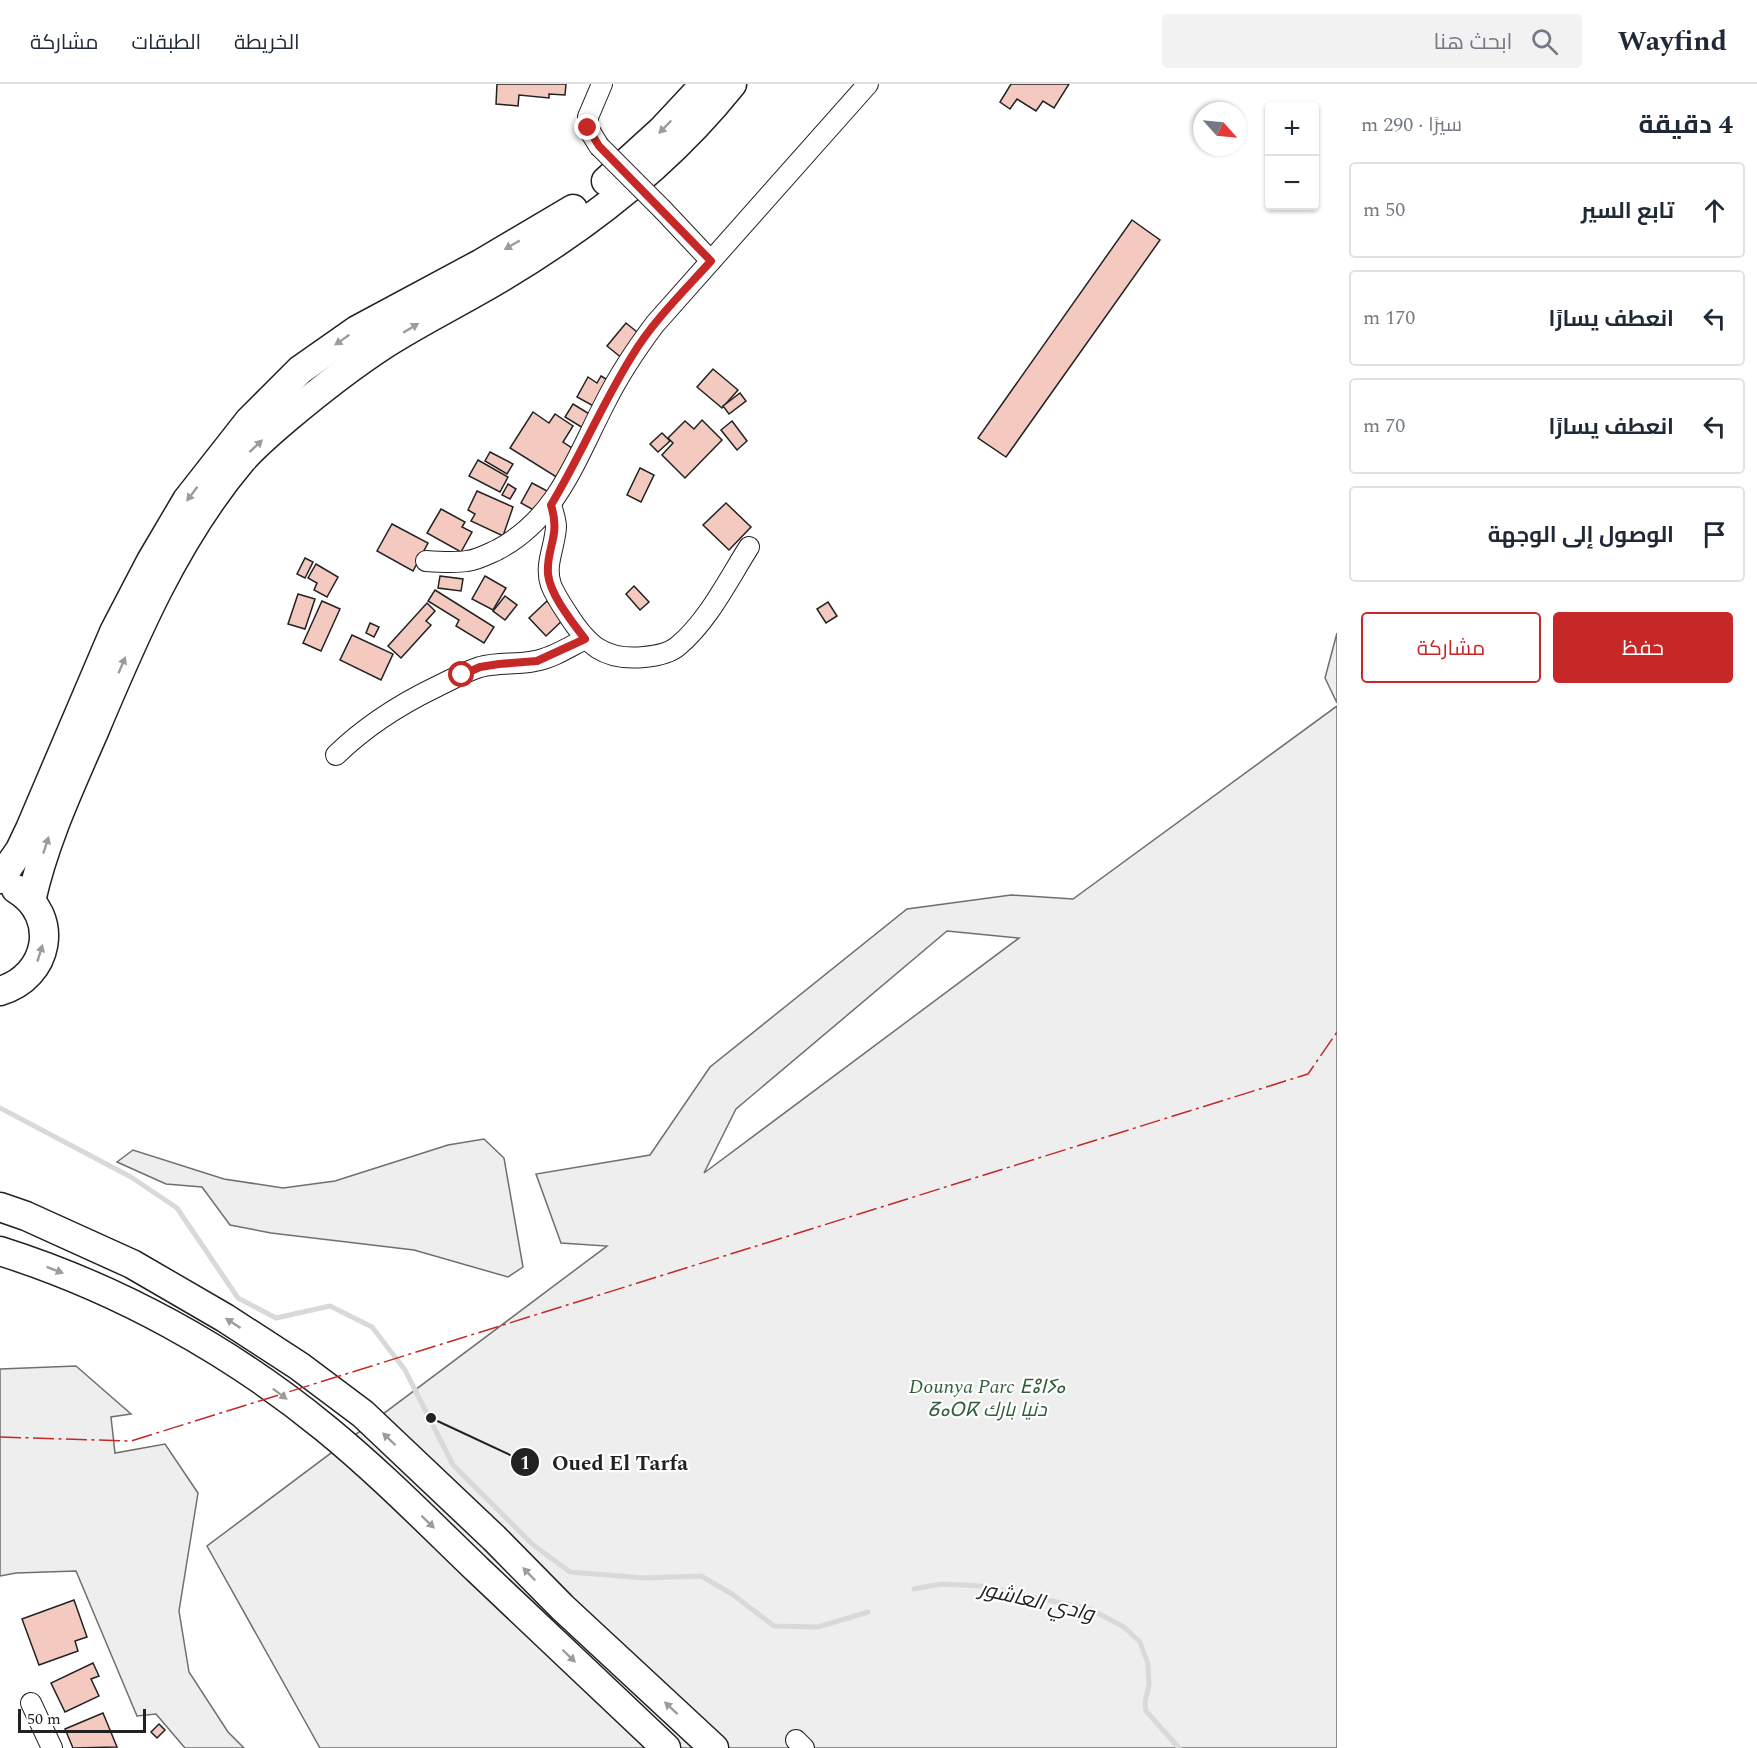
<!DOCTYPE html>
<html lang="ar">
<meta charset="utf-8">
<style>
:root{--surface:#fff;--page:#f2f2f3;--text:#1f2937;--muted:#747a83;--line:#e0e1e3;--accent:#c62828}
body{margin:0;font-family:Spectral,Cairo,"Noto Sans Tifinagh",serif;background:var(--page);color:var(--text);direction:rtl}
.controls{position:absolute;right:18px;top:18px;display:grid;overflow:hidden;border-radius:6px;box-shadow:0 2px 4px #0004}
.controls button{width:54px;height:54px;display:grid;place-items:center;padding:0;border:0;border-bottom:2px solid var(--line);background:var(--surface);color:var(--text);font:30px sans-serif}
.compass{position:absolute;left:1193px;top:18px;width:54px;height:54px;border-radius:50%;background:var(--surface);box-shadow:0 2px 4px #0004;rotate:117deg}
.scale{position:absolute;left:18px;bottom:15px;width:128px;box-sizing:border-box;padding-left:6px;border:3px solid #222;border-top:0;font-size:16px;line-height:21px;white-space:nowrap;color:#222;-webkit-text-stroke:4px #fff;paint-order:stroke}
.stop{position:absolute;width:18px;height:18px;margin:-14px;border:4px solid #c62828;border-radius:50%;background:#fff}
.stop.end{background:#c62828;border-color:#fff;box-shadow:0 2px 6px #0008}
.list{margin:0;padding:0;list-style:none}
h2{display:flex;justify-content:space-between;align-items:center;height:78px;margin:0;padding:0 24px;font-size:26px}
h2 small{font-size:20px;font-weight:400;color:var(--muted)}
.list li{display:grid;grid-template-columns:39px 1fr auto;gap:18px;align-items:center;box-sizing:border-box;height:96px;margin:0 12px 12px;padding:0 12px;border:2px solid var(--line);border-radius:6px}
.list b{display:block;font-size:22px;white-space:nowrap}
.list em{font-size:20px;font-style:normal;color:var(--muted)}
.actions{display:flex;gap:12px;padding:18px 24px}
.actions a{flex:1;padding:14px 0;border:2px solid var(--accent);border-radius:6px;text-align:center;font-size:21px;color:var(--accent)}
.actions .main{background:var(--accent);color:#fff}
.icon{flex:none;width:33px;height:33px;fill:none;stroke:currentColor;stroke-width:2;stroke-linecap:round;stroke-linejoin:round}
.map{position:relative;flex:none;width:1337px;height:1664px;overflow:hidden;direction:ltr}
header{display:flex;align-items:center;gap:36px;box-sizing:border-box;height:84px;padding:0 30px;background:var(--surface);border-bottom:2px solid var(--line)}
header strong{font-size:28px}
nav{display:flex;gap:33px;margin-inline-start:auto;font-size:21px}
.search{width:420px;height:54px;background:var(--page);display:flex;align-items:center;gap:15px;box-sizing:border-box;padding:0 21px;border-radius:6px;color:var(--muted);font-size:22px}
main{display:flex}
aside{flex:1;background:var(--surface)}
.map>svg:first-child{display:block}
.green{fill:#eee;stroke:#6f6f6f;stroke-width:1.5;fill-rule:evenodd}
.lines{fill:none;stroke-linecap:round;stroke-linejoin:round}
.stream{stroke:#d9d9d9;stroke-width:5}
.building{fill:#f3c9c0;stroke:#222;stroke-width:1.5}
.minor-casing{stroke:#222;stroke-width:22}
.highway-casing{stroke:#222;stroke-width:31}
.minor{stroke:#fff;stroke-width:20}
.highway{stroke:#fff;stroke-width:28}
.minor-bridge-casing{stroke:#222;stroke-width:22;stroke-linecap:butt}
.minor-bridge{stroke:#fff;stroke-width:20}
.power{stroke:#c62828;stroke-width:1.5;stroke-dasharray:21 4.5 3 4.5;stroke-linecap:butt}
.oneway{fill:#9c9c9c}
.route{stroke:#c62828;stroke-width:8}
.labels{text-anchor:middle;stroke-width:4.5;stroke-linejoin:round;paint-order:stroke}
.park-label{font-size:20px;font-style:italic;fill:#2f5e38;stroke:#fff}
.water-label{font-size:21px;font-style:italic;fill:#222;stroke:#fff}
.leader{fill:none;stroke:#222;stroke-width:2}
.callout-dot{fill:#222;stroke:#fff;stroke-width:2}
.mark-label{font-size:18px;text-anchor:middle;font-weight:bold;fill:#fff}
.callout-label{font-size:21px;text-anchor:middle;font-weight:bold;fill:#222;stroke:#fff;stroke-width:4.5;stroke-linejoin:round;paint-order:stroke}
</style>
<header>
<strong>Wayfind</strong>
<div class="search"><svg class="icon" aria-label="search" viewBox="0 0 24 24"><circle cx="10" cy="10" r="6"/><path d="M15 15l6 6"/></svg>ابحث هنا</div>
<nav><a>الخريطة</a><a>الطبقات</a><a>مشاركة</a></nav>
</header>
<main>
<aside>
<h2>4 دقيقة<small>سيرًا · 290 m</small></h2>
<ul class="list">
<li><svg class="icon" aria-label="ahead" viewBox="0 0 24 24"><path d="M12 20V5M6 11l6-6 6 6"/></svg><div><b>تابع السير</b></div><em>50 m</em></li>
<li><svg class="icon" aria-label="left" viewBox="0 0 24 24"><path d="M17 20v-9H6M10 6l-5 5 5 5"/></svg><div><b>انعطف يسارًا</b></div><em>170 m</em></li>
<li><svg class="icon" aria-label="left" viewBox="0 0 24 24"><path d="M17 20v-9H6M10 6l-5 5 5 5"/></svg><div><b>انعطف يسارًا</b></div><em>70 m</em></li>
<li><svg class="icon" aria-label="arrive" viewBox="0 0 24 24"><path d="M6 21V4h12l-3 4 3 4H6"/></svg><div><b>الوصول إلى الوجهة</b></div></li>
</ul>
<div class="actions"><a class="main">حفظ</a><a>مشاركة</a></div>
</aside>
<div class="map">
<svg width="1337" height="1664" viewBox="0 0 1337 1664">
<rect width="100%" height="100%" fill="#fff"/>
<g class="green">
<polygon points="1337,549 1337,619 1325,594"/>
<path d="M1337,622V1664H320L207,1462L607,1162L561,1159L536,1090L650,1071L710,983L907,825L1011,811L1073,815ZM947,847L1019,854L704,1089L736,1025Z"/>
<polygon points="484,1055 504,1074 523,1183 508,1193 414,1166 271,1149 230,1141 202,1103 166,1100 117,1078 133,1066 224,1095 283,1104 335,1097 448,1061"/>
<polygon points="76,1282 131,1330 111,1333 115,1369 165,1360 198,1409 179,1527 189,1588 228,1648 244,1664 185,1664 156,1630 137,1632 76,1487 16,1489 0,1492 0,1285"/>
</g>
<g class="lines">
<g class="stream">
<polyline points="0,1024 131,1093 177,1124 238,1214 276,1234 330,1222 372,1243 405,1286 453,1381 532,1460 570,1488 645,1494 701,1492 732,1510 774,1542 818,1543 868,1528"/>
<polyline points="914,1505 941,1500 981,1502 1090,1525 1124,1543 1140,1558 1148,1580 1149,1601 1145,1618 1146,1627 1179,1664"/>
</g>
</g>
<g class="building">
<polygon points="497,0 566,0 565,11 549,10 549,14 519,11 518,22 496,20"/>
<polygon points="1011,0 1069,0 1054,24 1043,17 1036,27 1017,15 1010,25 1000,18"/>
<polygon points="1132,136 1160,156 1006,373 978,354"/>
<polygon points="626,239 642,252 623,275 607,262"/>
<polygon points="713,285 738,306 722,324 697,303"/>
<polygon points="601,292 611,298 597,324 577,313 588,293 597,299"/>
<polygon points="740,309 746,317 729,330 723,322"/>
<polygon points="573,320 591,331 583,344 565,333"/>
<polygon points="533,328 549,339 555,330 573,342 563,358 575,366 558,394 510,364"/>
<polygon points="702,336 722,356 685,394 662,371 673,359 668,354 685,337 694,345"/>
<polygon points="732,337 747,357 737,366 721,346"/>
<polygon points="662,349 670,357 658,368 650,360"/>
<polygon points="490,368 513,380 507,390 485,377"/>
<polygon points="478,376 508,393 500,408 469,392"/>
<polygon points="640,384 654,391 641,418 627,411"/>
<polygon points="532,399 551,409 539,429 521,419"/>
<polygon points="508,400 516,405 510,415 502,411"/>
<polygon points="477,407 513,423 503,452 471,437 475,430 468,426"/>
<polygon points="726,419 751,443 729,466 703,441"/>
<polygon points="441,425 465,438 462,443 472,448 461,468 427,449"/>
<polygon points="392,440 428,459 413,487 377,467"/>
<polygon points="305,474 313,478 305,494 297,490"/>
<polygon points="316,480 338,493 327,513 314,506 317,499 308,494"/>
<polygon points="440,492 463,495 461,507 438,504"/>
<polygon points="485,492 506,504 493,526 472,515"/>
<polygon points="634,502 649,518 640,526 626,510"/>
<polygon points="435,506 494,543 484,559 456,542 459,536 428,517"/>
<polygon points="298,510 315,515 305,545 288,540"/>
<polygon points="505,512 517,521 505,536 493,527"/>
<polygon points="322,517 340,525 321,567 303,559"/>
<polygon points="547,517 564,535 546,552 529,534"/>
<polygon points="828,518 837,532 826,539 817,525"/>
<polygon points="427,519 435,527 426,537 431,541 401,574 388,562"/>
<polygon points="370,539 379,543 374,553 366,549"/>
<polygon points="352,551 393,570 381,596 340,576"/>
<polygon points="74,1516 87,1553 75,1557 78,1567 39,1581 22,1535"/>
<polygon points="93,1579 99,1592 91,1595 99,1612 65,1628 51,1599"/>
<polygon points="103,1629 117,1663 73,1664 65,1645"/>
<polygon points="159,1640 165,1646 157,1654 151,1648"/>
</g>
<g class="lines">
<g class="minor-casing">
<g id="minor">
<polyline points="599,62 588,44 588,33 602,0"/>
<polyline points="663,126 711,177"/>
<path d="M551,421C553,428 556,436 556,443C555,463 544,481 551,501C555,511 561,520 567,529C587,561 604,577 644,573C655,572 669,570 678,562C708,537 728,496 749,463"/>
<path d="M426,477C440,478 454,479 467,477C477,476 488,470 497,466C558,434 576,374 606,317C620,289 637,264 655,240L868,0"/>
<path d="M336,671C366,642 397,622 434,604C449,597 464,588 480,583C498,578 517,581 535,577C553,574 569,563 585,555"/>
<polyline points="31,1619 52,1664"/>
<polyline points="796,1656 804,1664"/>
</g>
</g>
<g class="highway-casing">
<g id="highway">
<polyline points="606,97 662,46 705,0"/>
<polyline points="0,795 20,766 30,745 114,548 151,477 187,416 249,337 300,286 357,246 480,180 573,125"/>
<path d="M31,817C44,758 69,705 93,650C133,555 175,455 242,376C255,361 272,347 287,334C318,308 351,282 385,260C421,237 460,218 497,196C583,145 669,79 732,0"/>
<path d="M0,907C49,893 61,832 16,805"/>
<polyline points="0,1123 26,1132 132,1180 225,1234 299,1282 363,1330 494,1454 562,1523 714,1664"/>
<path d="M0,1167C117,1204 230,1266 325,1344C379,1388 428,1438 478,1486C541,1545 603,1605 666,1664"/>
</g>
</g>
<use href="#minor" class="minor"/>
<use href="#highway" class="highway"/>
<g class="minor-bridge-casing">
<polyline id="minor-bridge" points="599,62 663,126"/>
</g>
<use href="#minor-bridge" class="minor-bridge"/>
<polyline class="power" points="0,1353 131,1357 1308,990 1337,948"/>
</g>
<defs><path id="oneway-solid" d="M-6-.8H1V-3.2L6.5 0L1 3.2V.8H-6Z" transform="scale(1.5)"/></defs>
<g class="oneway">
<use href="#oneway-solid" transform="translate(665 43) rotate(134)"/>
<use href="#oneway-solid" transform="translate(512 161) rotate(150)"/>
<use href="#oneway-solid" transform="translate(411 244) rotate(-31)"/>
<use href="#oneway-solid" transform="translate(342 256) rotate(145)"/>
<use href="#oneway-solid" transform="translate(256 362) rotate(-43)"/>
<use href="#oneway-solid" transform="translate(192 410) rotate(127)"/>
<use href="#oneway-solid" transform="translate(122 581) rotate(-67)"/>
<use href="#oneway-solid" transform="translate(46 761) rotate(-72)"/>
<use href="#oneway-solid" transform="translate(40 869) rotate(-73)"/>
<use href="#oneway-solid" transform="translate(55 1186) rotate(21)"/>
<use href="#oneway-solid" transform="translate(233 1239) rotate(-147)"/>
<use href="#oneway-solid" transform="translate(280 1310) rotate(37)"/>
<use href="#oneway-solid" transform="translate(389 1355) rotate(-136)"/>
<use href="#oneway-solid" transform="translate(428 1438) rotate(44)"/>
<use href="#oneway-solid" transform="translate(529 1490) rotate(-134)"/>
<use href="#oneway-solid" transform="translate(569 1572) rotate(44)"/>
<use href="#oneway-solid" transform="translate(671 1624) rotate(-137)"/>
</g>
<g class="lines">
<path class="route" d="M462,591L480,583L499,580L537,577L585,555C573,539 550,511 548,490C546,463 561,453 551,421C580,373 602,320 632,272C653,237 684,207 711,177L599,62L588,44"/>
</g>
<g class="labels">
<g class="park-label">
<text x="987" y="1309">Dounya Parc ⴹⵓⵏⵢⴰ<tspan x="987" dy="23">ⵒⴰⵔⴽ دنيا بارك</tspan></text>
</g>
<g class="water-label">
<text transform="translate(1037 1517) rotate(13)" y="7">وادي العاشور</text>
</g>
</g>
<path class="leader" d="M431 1334L525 1378"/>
<g class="callout-dot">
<circle cx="431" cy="1334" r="6"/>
<circle cx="525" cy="1378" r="15"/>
</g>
<g class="mark-label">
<text x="525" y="1385">1</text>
</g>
<g class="callout-label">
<text x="620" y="1386">Oued El Tarfa</text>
</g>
</svg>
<div class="controls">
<button>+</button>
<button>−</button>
</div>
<svg class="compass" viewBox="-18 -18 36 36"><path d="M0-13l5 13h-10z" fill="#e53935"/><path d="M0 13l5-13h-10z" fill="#747a83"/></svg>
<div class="scale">50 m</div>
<div class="stop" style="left:462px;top:591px"></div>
<div class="stop end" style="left:588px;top:44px"></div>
</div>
</main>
